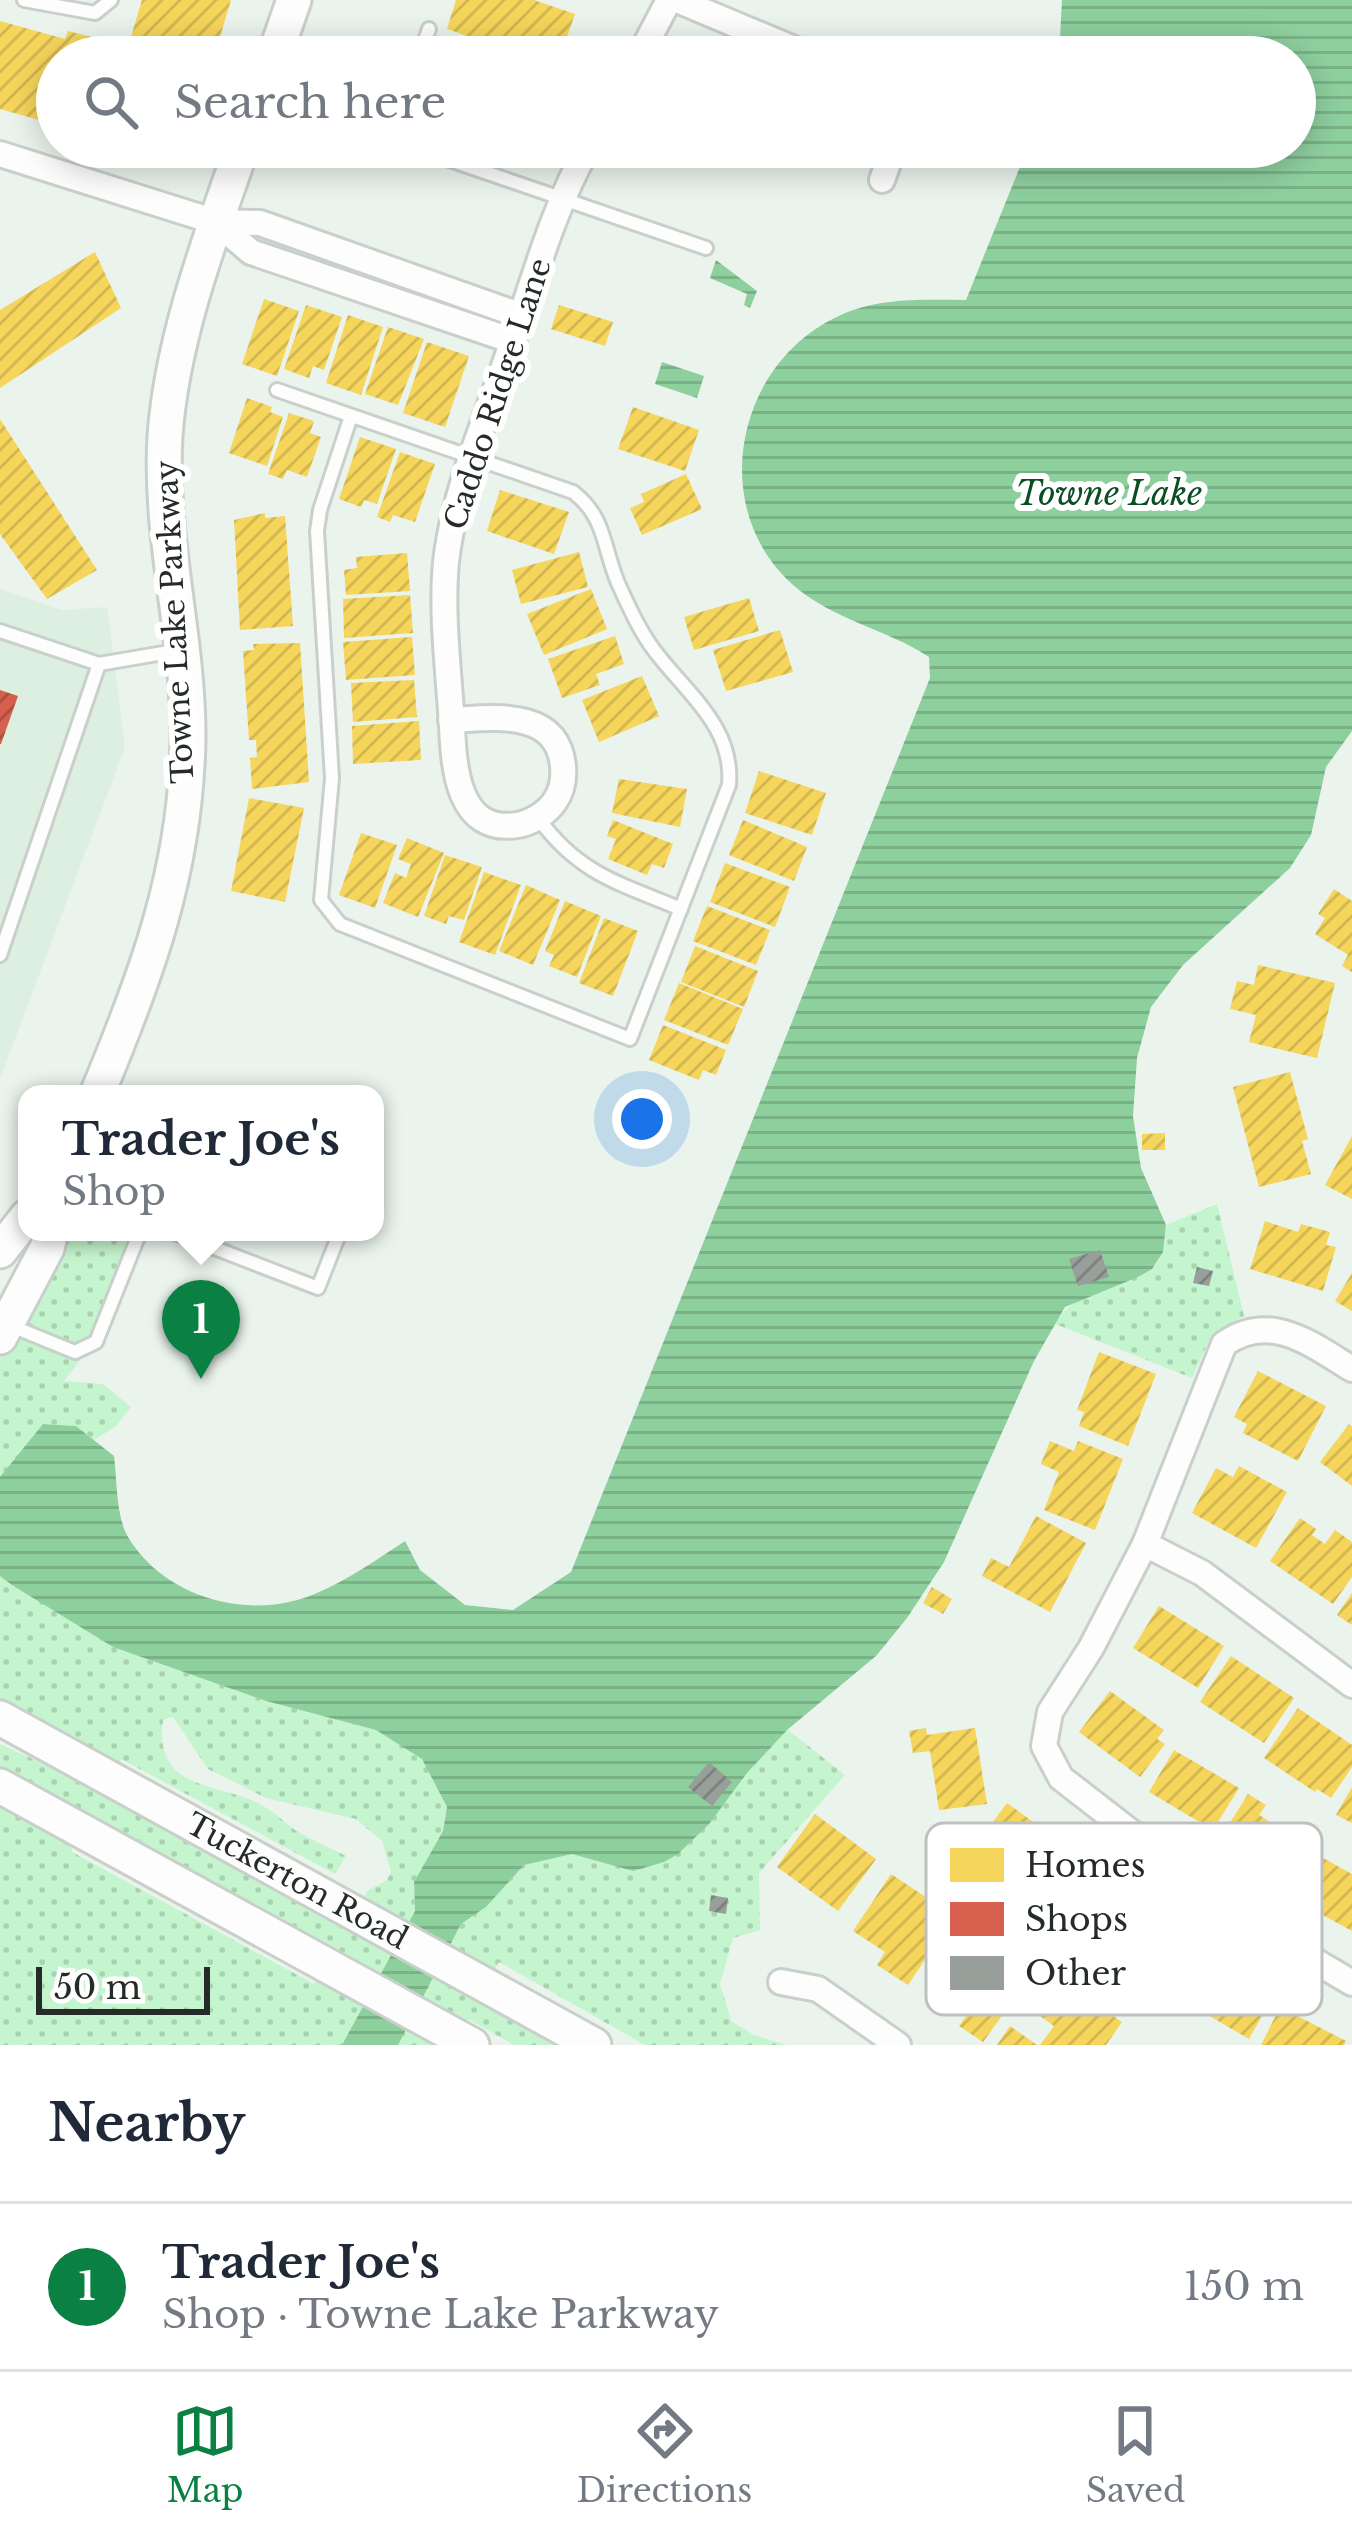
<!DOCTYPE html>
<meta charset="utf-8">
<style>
:root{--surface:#fff;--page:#f6f6f7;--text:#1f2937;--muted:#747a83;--line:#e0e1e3;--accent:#0b8043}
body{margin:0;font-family:"Libre Baskerville",serif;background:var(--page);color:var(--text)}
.scale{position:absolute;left:36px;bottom:30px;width:174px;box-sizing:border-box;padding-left:12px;border:6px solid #252b26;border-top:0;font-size:33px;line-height:42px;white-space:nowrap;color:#252b26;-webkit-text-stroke:9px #fff;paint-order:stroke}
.you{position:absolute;left:642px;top:1119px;width:42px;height:42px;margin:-30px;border:9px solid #fff;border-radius:50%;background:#1a73e8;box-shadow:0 0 0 18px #1a73e833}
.badge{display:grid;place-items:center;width:78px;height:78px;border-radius:50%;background:var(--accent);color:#fff;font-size:39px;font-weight:700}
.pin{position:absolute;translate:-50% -99px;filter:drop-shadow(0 3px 6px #0008)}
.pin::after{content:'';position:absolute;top:63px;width:42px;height:36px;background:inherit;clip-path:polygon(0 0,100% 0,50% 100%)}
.popup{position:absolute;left:18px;top:1085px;width:366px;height:156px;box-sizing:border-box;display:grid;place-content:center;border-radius:24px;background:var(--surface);filter:drop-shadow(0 3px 9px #0005);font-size:39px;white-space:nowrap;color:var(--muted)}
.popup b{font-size:45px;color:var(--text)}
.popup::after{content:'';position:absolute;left:50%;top:100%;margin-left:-24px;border:24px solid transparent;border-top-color:var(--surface)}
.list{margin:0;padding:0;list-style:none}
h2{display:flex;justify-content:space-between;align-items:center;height:156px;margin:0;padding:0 48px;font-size:51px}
h2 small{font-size:39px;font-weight:400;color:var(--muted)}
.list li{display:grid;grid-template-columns:78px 1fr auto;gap:36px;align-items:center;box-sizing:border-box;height:168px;padding:0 48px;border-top:3px solid var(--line)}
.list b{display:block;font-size:45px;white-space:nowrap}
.list p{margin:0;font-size:39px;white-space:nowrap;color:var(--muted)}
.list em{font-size:39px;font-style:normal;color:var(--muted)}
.icon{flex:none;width:66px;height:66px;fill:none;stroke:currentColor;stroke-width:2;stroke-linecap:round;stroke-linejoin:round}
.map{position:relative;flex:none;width:1352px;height:2045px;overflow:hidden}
.search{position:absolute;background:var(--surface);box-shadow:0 6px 30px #0003;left:36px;right:36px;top:36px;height:132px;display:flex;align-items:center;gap:30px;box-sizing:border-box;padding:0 42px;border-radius:66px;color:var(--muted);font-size:45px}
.sheet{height:324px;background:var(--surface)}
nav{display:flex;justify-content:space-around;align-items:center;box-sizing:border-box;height:168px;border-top:3px solid var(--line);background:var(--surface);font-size:33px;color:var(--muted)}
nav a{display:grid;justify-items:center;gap:6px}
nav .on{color:var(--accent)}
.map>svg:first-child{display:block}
.built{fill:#ddefe0}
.grass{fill:url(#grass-dots)}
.water{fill:url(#water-rules)}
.homes{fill:url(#homes-hatch)}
.shops{fill:url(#shops-hatch)}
.building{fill:url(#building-hatch)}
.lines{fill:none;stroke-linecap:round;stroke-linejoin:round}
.lane-casing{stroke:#c9d0ca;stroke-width:18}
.street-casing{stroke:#c9d0ca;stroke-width:30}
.secondary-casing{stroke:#c9d0ca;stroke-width:39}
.lane{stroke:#fcfdfc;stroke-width:12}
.street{stroke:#fcfdfc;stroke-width:24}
.secondary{stroke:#fcfdfc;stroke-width:33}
.labels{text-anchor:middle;stroke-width:12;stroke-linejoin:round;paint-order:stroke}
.street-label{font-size:30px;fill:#252b26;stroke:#fff}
.water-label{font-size:33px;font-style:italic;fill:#0a4d22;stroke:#fff}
.key{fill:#fff;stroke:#bebfbe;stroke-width:3}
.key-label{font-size:33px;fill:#252b26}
</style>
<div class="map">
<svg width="1352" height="2045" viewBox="0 0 1352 2045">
<defs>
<pattern id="grass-dots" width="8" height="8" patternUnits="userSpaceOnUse" patternTransform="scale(3)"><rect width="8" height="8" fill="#c5f5ce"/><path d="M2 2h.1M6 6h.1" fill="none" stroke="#a9d2b1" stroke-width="1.8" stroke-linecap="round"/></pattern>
<pattern id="water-rules" width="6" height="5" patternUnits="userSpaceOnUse" patternTransform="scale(3)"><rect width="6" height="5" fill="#8ecf9e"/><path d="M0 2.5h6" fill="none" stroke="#7ab288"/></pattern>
<pattern id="homes-hatch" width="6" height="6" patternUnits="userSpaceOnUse" patternTransform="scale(3)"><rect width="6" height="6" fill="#f6d55c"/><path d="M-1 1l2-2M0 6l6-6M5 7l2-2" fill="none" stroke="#d3b750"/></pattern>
<pattern id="shops-hatch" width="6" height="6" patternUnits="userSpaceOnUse" patternTransform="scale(3)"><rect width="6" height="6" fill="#d6604d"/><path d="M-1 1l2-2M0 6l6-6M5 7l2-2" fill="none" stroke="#ad4f40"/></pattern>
<pattern id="building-hatch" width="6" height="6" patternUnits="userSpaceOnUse" patternTransform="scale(3)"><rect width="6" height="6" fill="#989f9a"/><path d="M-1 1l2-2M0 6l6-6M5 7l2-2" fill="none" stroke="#7c827d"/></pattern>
</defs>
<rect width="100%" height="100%" fill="#eaf4ec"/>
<polygon class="built" points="0,589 62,610 107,607 125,747 0,1079"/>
<g class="grass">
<path d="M1217,1204L1244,1316L1211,1336L1192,1378L1055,1324C1080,1279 1147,1292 1162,1253C1166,1245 1165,1233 1166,1225Z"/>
<polygon points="65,1232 138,1232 106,1326 64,1381 103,1384 131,1407 115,1427 94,1440 76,1426 43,1424 0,1477 0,1358 36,1299"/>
<path d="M0,1576L113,1647L266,1701L376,1730L422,1758L447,1807L443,1831L414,1882L415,1911L342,2045H0V1799L70,1839L72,1852L314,1984L335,1949L247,1901L244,1904L0,1769V1744L106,1792L270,1882L268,1887L347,1928L367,1891L387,1880L391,1872L382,1841L356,1819L266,1798L208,1769L173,1717L163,1720C153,1795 224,1781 265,1807C276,1813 285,1823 295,1830C311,1840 329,1847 346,1856L335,1874L123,1760L112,1765L0,1703Z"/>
<polygon points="787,1729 845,1775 759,1873 760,1930 733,1938 720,1984 731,2021 754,2035 787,2045 645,2045 499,1962 478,1998 563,2045 514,2045 468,2019 453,2045 398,2045 461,1924 486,1907 524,1865 572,1854 633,1871 747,1773"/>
</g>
<g class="water">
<path d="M1062,0H1352V731L1326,767L1311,835L1290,868L1183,965L1151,1007L1137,1058L1133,1116L1141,1168L1166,1225L1163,1252L1152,1269L1138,1277L1065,1307L1034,1361L944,1562L907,1618L876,1656L787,1730L747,1773L709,1824L678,1854L664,1862L633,1871L572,1854L524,1865L486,1907L461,1924L398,2045H342L415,1911L414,1882L443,1831L447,1807L422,1759L376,1730L266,1701L113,1647L12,1585L0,1576V1477L43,1424L76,1426L114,1456C117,1479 116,1517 128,1537C165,1599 252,1622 317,1593C348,1580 376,1560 405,1541L420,1570L465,1605L513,1610L571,1572L930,678L929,657C885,628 832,620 792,584C706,506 737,362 839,316C879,297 923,300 966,300L1028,147H1295V57H1063L1060,38Z"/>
<polygon points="716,260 757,291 750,308 744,305 747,294 710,278"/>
<polygon points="662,362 704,376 697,398 655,384"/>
</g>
<g class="homes">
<polygon points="142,0 231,0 214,57 125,57"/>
<polygon points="456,0 534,0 575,14 560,57 528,57 447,29"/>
<polygon points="0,21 65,39 68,31 107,41 102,57 57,57 57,125 0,109"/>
<polygon points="154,147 188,147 185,157"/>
<polygon points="95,252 121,308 0,388 0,310"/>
<polygon points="264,299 299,311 277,376 242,364"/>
<polygon points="306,305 342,317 324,370 313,366 309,378 284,369"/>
<polygon points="559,305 613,322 605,346 551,329"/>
<polygon points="348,315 383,327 361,395 326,383"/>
<polygon points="388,327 424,339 398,405 365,394"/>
<polygon points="427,342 469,356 445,427 403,413"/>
<polygon points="247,398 272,407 270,412 283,417 267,466 229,453"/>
<polygon points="633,407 699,430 685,471 618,449"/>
<polygon points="289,413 314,421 310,433 321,437 307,477 287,470 283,479 268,474"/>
<polygon points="0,419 97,570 47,599 0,534"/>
<polygon points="360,437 396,449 377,504 364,500 361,507 339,499"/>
<polygon points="400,452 435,464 415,522 393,515 390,522 377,517"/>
<polygon points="686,474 702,509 642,535 630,508 644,502 641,494"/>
<polygon points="500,490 569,512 554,554 487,531"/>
<polygon points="265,513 265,518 285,516 293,626 240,630 234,520"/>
<polygon points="579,552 588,587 521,604 512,570"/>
<polygon points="407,553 410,591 346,595 344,570 357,568 356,557"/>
<polygon points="591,589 607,629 544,655 527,614"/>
<polygon points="410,595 413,633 344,638 343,599"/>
<polygon points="749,598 759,631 694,650 684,617"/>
<polygon points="780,630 793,672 726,691 713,650"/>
<polygon points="615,636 624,664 596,674 600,685 562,698 548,659"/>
<polygon points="412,637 415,675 346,680 343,642"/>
<polygon points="300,643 309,782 252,789 250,758 257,757 256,740 249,740 243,651 254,650 253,644"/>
<polygon points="642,676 659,716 599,742 582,700"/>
<polygon points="414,680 417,717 353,722 351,683"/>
<polygon points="419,721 421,760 353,764 352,726"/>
<polygon points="759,771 826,793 812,835 745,813"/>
<polygon points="619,779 687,789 680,827 612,813"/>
<polygon points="249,798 304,808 285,902 231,891"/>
<polygon points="613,820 673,844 664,868 652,864 647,875 608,859 616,839 607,836"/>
<polygon points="743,820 807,847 794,881 729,855"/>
<polygon points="361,833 397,845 375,908 339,895"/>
<polygon points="407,838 444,853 418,917 383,903 395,873 406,878 411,864 398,859"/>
<polygon points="445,855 482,867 464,920 449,916 446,924 424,916"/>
<polygon points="725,863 790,887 775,927 710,902"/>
<polygon points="484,872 521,885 495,955 459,942"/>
<polygon points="526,885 560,900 533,965 499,951"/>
<polygon points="1334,889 1352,901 1352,972 1342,966 1348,955 1315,934 1325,918 1318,914"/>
<polygon points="565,901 601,916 577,977 549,966 554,955 545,951"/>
<polygon points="707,906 770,930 756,965 693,941"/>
<polygon points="604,918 638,931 613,996 579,983"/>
<polygon points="695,946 758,971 744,1007 681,982"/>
<polygon points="1258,965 1335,983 1317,1058 1249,1042 1256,1015 1230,1009 1237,981 1254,985"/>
<polygon points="679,983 743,1009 728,1045 664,1020"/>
<polygon points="663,1025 726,1050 716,1075 703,1070 699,1080 649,1060"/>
<polygon points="1290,1072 1308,1139 1302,1141 1311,1174 1259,1187 1233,1087"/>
<polygon points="1165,1133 1165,1150 1142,1150 1142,1134"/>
<polygon points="1352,1136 1352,1199 1325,1185"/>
<polygon points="1265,1221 1298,1232 1301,1224 1330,1232 1326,1245 1336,1247 1323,1291 1250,1269"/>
<polygon points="1352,1273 1352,1311 1335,1301"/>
<polygon points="1099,1352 1156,1374 1128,1446 1079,1426 1084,1412 1077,1410"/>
<polygon points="1258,1371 1326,1406 1298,1461 1243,1433 1247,1424 1234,1417"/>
<polygon points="1349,1424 1352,1426 1352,1486 1320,1462"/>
<polygon points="1050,1441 1074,1451 1078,1441 1123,1459 1095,1530 1044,1510 1059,1472 1041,1464"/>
<polygon points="1239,1466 1287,1492 1256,1548 1192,1513 1216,1468 1233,1477"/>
<polygon points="1036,1516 1086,1543 1050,1612 982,1576 991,1558 1009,1567"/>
<polygon points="1300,1518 1316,1529 1312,1535 1325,1544 1335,1530 1352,1542 1352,1577 1333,1604 1270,1561"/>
<polygon points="932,1587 952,1599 943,1614 923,1603"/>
<polygon points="1352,1593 1352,1625 1337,1615"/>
<polygon points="1159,1606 1224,1646 1198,1688 1133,1648"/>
<polygon points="1231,1656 1294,1698 1264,1743 1200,1702"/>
<polygon points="1110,1691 1164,1730 1157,1739 1165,1744 1140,1777 1079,1732"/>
<polygon points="1298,1708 1352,1745 1352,1767 1331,1798 1317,1789 1315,1792 1264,1758"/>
<polygon points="926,1728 927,1735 975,1728 987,1804 939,1810 930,1751 913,1753 909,1731"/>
<polygon points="1174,1750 1239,1788 1213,1830 1149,1792"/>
<polygon points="1352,1787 1352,1823 1336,1815"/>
<polygon points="1248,1794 1266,1805 1259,1815 1307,1845 1281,1885 1216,1845"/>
<polygon points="1007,1803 1068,1847 1039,1886 978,1842"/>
<polygon points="815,1814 876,1859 838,1911 777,1867"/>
<polygon points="1314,1853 1352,1874 1352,1931 1290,1897"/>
<polygon points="1073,1855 1136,1898 1109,1937 1046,1894"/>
<polygon points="891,1874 954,1916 908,1985 877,1965 885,1952 853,1931"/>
<polygon points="1144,1910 1203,1950 1177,1989 1118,1950"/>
<polygon points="978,1936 1032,1974 983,2042 959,2026 972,2008 933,1980 949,1958 958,1965"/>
<polygon points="1207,1960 1273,1996 1249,2039 1184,2001"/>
<polygon points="1060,1979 1122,2022 1106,2045 1040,2045 1054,2026 1026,2006 1042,1984 1052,1990"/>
<polygon points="1280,2007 1346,2041 1344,2045 1261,2045"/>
<polygon points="1010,2026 1037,2045 997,2045"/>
</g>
<polygon class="shops" points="0,690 18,696 1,744 0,744"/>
<g class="building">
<polygon points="1100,1250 1109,1277 1078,1286 1069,1259"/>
<polygon points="1197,1267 1213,1271 1209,1286 1193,1283"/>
<polygon points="709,1762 732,1782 712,1806 688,1787"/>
<polygon points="711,1895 728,1898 726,1914 709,1911"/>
</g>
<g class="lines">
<g class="lane-casing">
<g id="lane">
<polyline points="24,0 95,13 111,0"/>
<polyline points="419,57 429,29"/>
<polyline points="412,147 706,248"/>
<path d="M277,390L573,492C606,517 603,548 618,583C628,605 639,630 654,650C686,693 734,726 729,785L630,1039L340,924L321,900L332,778L317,531L320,510L351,416"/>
<polyline points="0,631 99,664 181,650"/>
<path d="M538,818C580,875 619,883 681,909"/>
<polyline points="0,955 99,664"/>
<polyline points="173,1232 318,1288 340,1232"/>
<polyline points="9,1325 75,1352 96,1342 140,1232"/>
</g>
</g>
<g class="street-casing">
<g id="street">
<polyline points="677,0 813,57"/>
<polyline points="639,57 669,0"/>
<polyline points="0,154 216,222 260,223 522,316"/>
<polyline points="882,180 894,147"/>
<polyline points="216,222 251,252 513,341"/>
<path d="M451,720C493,718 557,708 563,766C564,778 562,791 555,801C547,813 531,823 517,825C458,834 454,768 452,727C449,673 441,616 446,562C454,490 486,420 509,352C533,283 552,211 588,147"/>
<path d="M1352,1369C1311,1344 1270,1311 1224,1344L1145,1544L1091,1648L1050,1712L1044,1746L1061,1778L1199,1885L1266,1932L1352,1983"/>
<polyline points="1145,1544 1202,1573 1352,1685"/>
<polyline points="781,1982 818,1989 898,2045"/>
</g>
</g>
<g class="secondary-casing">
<g id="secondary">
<polyline points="274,57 294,0"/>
<path d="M97,1094C147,975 187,867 188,735C188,635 159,537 165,436C172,338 210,239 242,147"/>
<polyline points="0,1251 27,1217"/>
<polyline points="0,1337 47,1248 51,1232"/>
<path id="s1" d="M0,1718L594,2045"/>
<polyline points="0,1786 472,2045"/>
</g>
</g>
<use href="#lane" class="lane"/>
<use href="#street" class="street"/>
<use href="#secondary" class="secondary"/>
</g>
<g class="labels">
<g class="street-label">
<text transform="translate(498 394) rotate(-72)" y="10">Caddo Ridge Lane</text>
<text transform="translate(175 622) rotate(-93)" y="10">Towne Lake Parkway</text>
<text dy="10" stroke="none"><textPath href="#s1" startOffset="339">Tuckerton Road</textPath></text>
</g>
<g class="water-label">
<text x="1109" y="505">Towne Lake</text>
</g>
</g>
<rect x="926" y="1823" width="396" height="192" rx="18" class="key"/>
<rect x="950" y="1848" width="54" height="34" fill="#f6d55c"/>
<rect x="950" y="1902" width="54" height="34" fill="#d6604d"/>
<rect x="950" y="1956" width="54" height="34" fill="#989f9a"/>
<g class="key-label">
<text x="1025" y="1877">Homes</text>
<text x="1025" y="1931">Shops</text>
<text x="1025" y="1985">Other</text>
</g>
</svg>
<div class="scale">50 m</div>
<div class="you"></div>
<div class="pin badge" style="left:201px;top:1379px">1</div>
<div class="popup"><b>Trader Joe's</b>Shop</div>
<div class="search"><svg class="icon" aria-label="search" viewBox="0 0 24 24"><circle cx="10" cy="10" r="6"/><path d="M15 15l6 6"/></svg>Search here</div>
</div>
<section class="sheet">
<h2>Nearby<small></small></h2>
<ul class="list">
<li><span class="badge">1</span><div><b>Trader Joe's</b><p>Shop · Towne Lake Parkway</p></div><em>150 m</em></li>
</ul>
</section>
<nav>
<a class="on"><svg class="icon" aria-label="map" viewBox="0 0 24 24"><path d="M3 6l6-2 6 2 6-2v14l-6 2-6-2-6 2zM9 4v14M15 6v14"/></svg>Map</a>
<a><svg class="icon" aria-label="directions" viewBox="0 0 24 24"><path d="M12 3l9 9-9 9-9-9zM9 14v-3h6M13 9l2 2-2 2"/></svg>Directions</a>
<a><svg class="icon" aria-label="saved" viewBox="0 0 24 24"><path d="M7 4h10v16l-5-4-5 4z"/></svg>Saved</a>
</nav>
